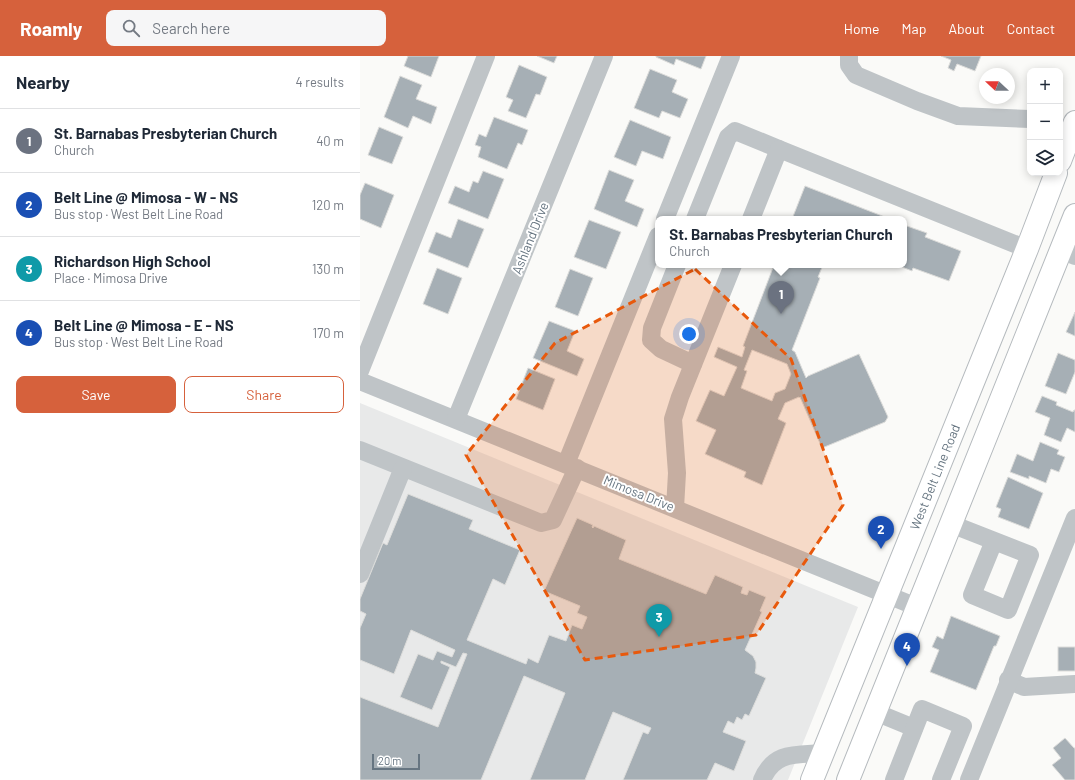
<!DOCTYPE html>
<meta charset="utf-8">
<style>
:root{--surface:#fff;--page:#f6f6f7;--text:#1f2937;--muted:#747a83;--line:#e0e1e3;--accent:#d6613c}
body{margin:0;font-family:Barlow,sans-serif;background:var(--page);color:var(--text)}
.controls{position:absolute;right:12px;top:12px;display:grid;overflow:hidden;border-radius:8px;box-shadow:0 2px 10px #0003}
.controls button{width:36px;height:36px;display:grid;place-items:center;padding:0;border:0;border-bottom:1px solid var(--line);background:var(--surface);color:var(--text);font:20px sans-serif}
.compass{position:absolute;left:619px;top:12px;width:36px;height:36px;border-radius:50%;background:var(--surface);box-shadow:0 2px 10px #0003;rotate:292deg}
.scale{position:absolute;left:12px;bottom:10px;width:48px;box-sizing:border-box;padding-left:4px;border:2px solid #667581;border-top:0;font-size:11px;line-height:14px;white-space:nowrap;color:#667581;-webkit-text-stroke:3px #fff;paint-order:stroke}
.you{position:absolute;left:329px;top:278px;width:14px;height:14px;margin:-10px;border:3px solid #fff;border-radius:50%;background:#1a73e8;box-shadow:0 0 0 6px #1a73e833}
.badge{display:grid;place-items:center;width:26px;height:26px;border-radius:50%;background:var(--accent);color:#fff;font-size:13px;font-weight:700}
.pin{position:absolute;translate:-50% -33px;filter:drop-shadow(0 1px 2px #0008)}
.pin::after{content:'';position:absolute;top:21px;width:14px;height:12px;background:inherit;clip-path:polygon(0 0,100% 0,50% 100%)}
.popup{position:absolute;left:295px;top:160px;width:252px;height:52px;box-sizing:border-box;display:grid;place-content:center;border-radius:8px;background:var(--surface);filter:drop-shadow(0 1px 3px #0005);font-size:13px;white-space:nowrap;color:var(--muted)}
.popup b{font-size:15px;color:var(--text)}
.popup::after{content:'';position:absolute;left:50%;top:100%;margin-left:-8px;border:8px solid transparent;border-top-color:var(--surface)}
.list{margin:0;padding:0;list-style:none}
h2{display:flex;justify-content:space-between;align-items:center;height:52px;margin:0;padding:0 16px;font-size:17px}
h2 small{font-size:13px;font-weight:400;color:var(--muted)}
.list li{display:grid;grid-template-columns:26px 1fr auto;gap:12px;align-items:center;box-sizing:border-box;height:64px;padding:0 16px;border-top:1px solid var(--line)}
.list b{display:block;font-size:15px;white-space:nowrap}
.list p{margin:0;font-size:13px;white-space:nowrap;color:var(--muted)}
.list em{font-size:13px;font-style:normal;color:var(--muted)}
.actions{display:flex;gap:8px;padding:12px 16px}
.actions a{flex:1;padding:9px 0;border:1px solid var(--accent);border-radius:8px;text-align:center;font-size:14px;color:var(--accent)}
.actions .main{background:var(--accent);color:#fff}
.icon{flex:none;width:22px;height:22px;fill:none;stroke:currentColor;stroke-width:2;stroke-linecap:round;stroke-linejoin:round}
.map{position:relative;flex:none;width:715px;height:724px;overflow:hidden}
header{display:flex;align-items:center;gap:24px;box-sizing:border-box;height:56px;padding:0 20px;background:var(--accent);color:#fff}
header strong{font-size:19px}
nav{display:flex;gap:22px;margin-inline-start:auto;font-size:14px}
.search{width:280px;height:36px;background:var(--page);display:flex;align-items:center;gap:10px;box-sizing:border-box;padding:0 14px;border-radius:8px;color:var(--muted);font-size:15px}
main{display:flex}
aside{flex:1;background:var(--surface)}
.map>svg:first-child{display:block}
.built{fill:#e8e9e9}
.building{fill:#a6afb5;stroke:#dcdcda;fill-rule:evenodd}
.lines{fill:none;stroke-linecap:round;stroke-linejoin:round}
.major-casing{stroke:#b5babe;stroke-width:24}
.minor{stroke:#bfc4c7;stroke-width:18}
.major{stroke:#fff;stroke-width:22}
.marked{fill:#e8590c;fill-opacity:0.2;stroke:#e8590c;stroke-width:3;stroke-dasharray:8 5;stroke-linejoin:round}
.labels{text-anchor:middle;stroke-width:4;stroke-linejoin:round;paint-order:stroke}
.street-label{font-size:13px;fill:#667581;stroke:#fff}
</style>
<header>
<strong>Roamly</strong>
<div class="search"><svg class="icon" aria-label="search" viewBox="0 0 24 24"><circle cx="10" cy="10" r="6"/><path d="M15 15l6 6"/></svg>Search here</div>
<nav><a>Home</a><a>Map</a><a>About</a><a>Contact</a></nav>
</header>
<main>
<aside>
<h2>Nearby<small>4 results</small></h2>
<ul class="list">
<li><span class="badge" style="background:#6b7280">1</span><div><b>St. Barnabas Presbyterian Church</b><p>Church</p></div><em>40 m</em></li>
<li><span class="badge" style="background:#1a4fb4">2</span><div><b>Belt Line @ Mimosa - W - NS</b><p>Bus stop · West Belt Line Road</p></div><em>120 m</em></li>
<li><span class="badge" style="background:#0f9aa8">3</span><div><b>Richardson High School</b><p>Place · Mimosa Drive</p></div><em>130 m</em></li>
<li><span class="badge" style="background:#1a4fb4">4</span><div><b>Belt Line @ Mimosa - E - NS</b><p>Bus stop · West Belt Line Road</p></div><em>170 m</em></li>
</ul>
<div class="actions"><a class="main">Save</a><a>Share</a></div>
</aside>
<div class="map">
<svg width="715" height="724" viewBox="0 0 715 724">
<rect width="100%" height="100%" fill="#fafaf8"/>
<polygon class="built" points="0,347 498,551 428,724 0,724"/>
<g class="building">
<polygon points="48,0 79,0 71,21 44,10"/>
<polygon points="177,0 197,0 194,7"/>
<polygon points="296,0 346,0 341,13 316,3 314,9 296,1"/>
<polygon points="581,0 621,0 615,15 597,8 594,15 588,12 591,4"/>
<polygon points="159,9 187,21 180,39 176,38 166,62 148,55 153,44 146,41"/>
<polygon points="290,13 317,24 312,36 328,43 320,62 302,55 299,62 274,52"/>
<polygon points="40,20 62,29 56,43 77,51 71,68 53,60 48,72 24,61"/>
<polygon points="134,61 168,74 162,89 158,87 147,113 118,101 121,91 115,89 119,78 126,81"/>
<polygon points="270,64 311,81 303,103 282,95 276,110 254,101"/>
<polygon points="19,71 43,81 32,108 8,99"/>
<polygon points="249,114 274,124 265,145 284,153 277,171 234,153"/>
<polygon points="123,115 144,123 128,163 88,147 95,130 109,136 113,125 118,127"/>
<polygon points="5,127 34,139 21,172 0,163 0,139"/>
<polygon points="445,130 530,163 432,163"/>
<polygon points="98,163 124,173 108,212 68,196 76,176 91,182"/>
<polygon points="229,164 261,176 246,213 214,201"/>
<polygon points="544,169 567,177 565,181 601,195 589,225 553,212 552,215 537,209 544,209"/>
<path d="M414,209H463L458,221L460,222L432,294L435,296L446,322L448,320L499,298L528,361L525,366L462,392L440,341L439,342V341L425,347L418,363L426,367L402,429L384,421L386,416L345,398L356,374L336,365L350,334L364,340L377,311L354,301L358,291L382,301L385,291L383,290ZM392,294L427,308L431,318L425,333L415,337L412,345L381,332L387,315L384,314Z"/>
<polygon points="77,212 102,222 88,258 63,248"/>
<polygon points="210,213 233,222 218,260 195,251"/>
<polygon points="715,256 715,280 706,276"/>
<polygon points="189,265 215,275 207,295 224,303 217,320 173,302"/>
<polygon points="698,297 715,304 715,316 706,338 685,330"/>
<polygon points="168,312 195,323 183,354 156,343"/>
<polygon points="682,340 697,346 696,349 713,356 714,354 715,354 715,376 707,372 701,386 684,379 690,362 675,356"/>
<polygon points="680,386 699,394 697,398 705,401 699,416 691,413 686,427 669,420 669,423 650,416 657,398 673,405"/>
<polygon points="648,421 683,437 669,473 638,461 641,453 636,451"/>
<polygon points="48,438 113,464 109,473 160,494 145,529 133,523 107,584 166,608 168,602 178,607 189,579 206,585 212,569 222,573 227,561 217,557 220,550 184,535 217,462 233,469 232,471 233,472 234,470 266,484 259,503 346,538 355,519 383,531 381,537 387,539 389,534 406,541 400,555 402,556 385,594 393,600 396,606 396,612 395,617 406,622 389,660 385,658 382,664 377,661 374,668 368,665 363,676 386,685 374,715 355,707 347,724 263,724 283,676 288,678 291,672 253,656 225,724 170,724 205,637 164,620 121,724 0,724 0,641 78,671 107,598 103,597 96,611 81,605 81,607 90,611 72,654 40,641 58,598 73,604 77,595 92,601 95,594 51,574 34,618 0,604 0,572 6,558 0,555 0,543 23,487 27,489"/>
<polygon points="591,560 640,580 636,590 634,590 616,634 570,616 579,594 572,591 577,580 583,583"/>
<rect x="698" y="591" width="17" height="24"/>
<polygon points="705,682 714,692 715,692 715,724 705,724 692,709 701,702 693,692"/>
</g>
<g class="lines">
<g class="major-casing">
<g id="major">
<polyline points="700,105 715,66"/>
<path id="s1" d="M452,724L667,193L696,117"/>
<polyline points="488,724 715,159"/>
</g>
</g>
<g class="minor">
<polyline points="489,0 489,9 496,19 557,45 598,60 670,63"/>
<polyline points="305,163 371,0"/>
<polyline points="335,163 368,81 375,75 419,93"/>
<polyline points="391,163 419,93 667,193"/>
<polyline points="701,194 715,200"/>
<polyline points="317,209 292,272 291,284 301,293 333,308"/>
<polyline points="0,315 126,0"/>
<polyline points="0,325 557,551"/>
<polyline points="96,363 244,0"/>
<polyline points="0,394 181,467 193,464 217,412"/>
<polyline points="206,408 298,180"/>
<polyline points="315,452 317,417 313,363 320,341 373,209"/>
<polyline points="591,468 670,499 648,554 612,539 634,485"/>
<polyline points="0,518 43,412"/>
<polyline points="648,624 664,631 715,628"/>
<polyline points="515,656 554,672"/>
<path d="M402,724C414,695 436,699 463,697"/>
<polyline points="534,724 562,653 603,670 581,724"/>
<polyline points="609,724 715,462"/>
</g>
<use href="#major" class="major"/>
</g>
<path class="marked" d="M335,213L431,303L483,449L396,579L225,604L106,399L195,287Z"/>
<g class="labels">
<g class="street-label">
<text transform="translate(170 182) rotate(-68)" y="5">Ashland Drive</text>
<text dy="5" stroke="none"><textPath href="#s1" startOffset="327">West Belt Line Road</textPath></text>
<text transform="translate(279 437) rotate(22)" y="5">Mimosa Drive</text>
</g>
</g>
</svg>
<div class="controls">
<button>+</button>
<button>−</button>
<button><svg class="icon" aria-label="layers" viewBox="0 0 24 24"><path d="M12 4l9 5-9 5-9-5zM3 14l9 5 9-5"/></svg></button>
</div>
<svg class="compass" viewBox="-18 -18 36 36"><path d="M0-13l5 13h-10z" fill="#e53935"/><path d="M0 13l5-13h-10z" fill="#747a83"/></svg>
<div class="scale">20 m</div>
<div class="you"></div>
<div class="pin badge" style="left:421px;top:258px;background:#6b7280">1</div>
<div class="popup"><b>St. Barnabas Presbyterian Church</b>Church</div>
<div class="pin badge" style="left:521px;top:493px;background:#1a4fb4">2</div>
<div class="pin badge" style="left:299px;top:581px;background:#0f9aa8">3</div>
<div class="pin badge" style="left:547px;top:610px;background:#1a4fb4">4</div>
</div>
</main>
